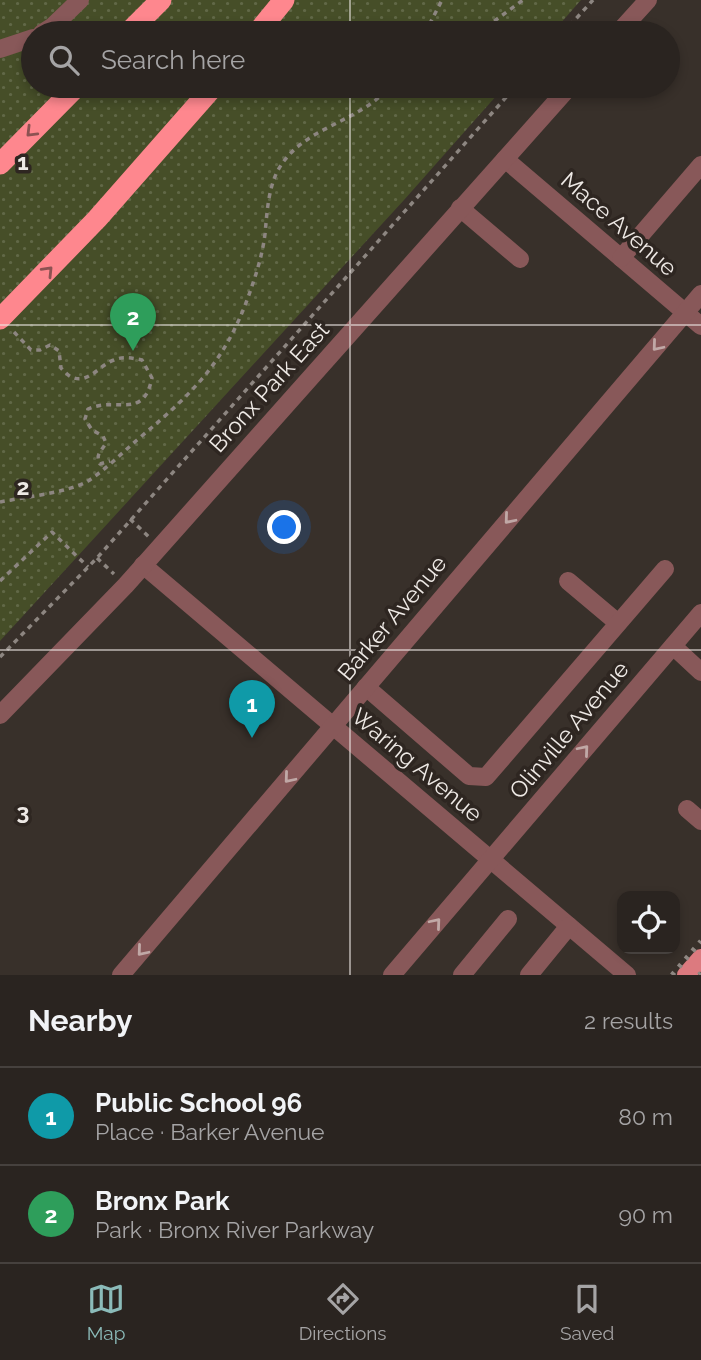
<!DOCTYPE html>
<meta charset="utf-8">
<style>
:root{--surface:#2a2420;--page:#36302d;--text:#f1f3f6;--muted:#a5a4a5;--line:#46413e;--accent:#8bbbb9}
body{margin:0;font-family:Raleway,sans-serif;background:var(--page);color:var(--text)}
.controls{position:absolute;right:21px;bottom:21px;display:grid;overflow:hidden;border-radius:14px;box-shadow:0 4px 10px #0003}
.controls button{width:63px;height:63px;display:grid;place-items:center;padding:0;border:0;border-bottom:2px solid var(--line);background:var(--surface);color:var(--text);font:35px sans-serif}
.you{position:absolute;left:285px;top:528px;width:24px;height:24px;margin:-18px;border:5px solid #fff;border-radius:50%;background:#1a73e8;box-shadow:0 0 0 10px #1a73e833}
.badge{display:grid;place-items:center;width:46px;height:46px;border-radius:50%;background:var(--accent);color:#fff;font-size:23px;font-weight:700}
.pin{position:absolute;translate:-50% -58px;filter:drop-shadow(0 2px 4px #0008)}
.pin::after{content:'';position:absolute;top:37px;width:24px;height:21px;background:inherit;clip-path:polygon(0 0,100% 0,50% 100%)}
.list{margin:0;padding:0;list-style:none}
h2{display:flex;justify-content:space-between;align-items:center;height:91px;margin:0;padding:0 28px;font-size:30px}
h2 small{font-size:23px;font-weight:400;color:var(--muted)}
.list li{display:grid;grid-template-columns:46px 1fr auto;gap:21px;align-items:center;box-sizing:border-box;height:98px;padding:0 28px;border-top:2px solid var(--line)}
.list b{display:block;font-size:26px;white-space:nowrap}
.list p{margin:0;font-size:23px;white-space:nowrap;color:var(--muted)}
.list em{font-size:23px;font-style:normal;color:var(--muted)}
.icon{flex:none;width:38px;height:38px;fill:none;stroke:currentColor;stroke-width:2;stroke-linecap:round;stroke-linejoin:round}
.map{position:relative;flex:none;width:701px;height:975px;overflow:hidden}
.search{position:absolute;background:var(--surface);box-shadow:0 4px 10px #0003;left:21px;right:21px;top:21px;height:77px;display:flex;align-items:center;gap:18px;box-sizing:border-box;padding:0 24px;border-radius:38px;color:var(--muted);font-size:26px}
.sheet{height:287px;background:var(--surface)}
nav{display:flex;justify-content:space-around;align-items:center;box-sizing:border-box;height:98px;border-top:2px solid var(--line);background:var(--surface);font-size:19px;color:var(--muted)}
nav a{display:grid;justify-items:center;gap:4px}
nav .on{color:var(--accent)}
.map>svg:first-child{display:block}
.park{fill:url(#park-dots)}
.lines{fill:none;stroke-linecap:round;stroke-linejoin:round}
.path{stroke:#8d8681;stroke-width:3.5;stroke-dasharray:5 5;stroke-linecap:butt}
.minor{stroke:#885859;stroke-width:18}
.major{stroke:#dc7a7f;stroke-width:18}
.highway{stroke:#fe878e;stroke-width:21}
.rail{stroke:#8e8782;stroke-width:5;stroke-dasharray:3.5 7;stroke-linecap:butt}
.oneway{stroke:#8c5252}
.oneway2{stroke:#c0a8a6}
.grid{fill:none;stroke:#eee9e5;stroke-width:2;stroke-opacity:0.55}
.labels{text-anchor:middle;stroke-width:7;stroke-linejoin:round;paint-order:stroke}
.street-label{font-size:23px;fill:#eee9e5;stroke:#2e2621}
.grid-label{font-size:23px;text-anchor:middle;font-weight:bold;fill:#eee9e5;stroke:#2e2621;stroke-width:7;stroke-linejoin:round;paint-order:stroke}
</style>
<div class="map">
<svg width="701" height="975" viewBox="0 0 701 975">
<defs>
<pattern id="park-dots" width="8" height="8" patternUnits="userSpaceOnUse" patternTransform="scale(1.75)"><rect width="8" height="8" fill="#464e28"/><path d="M2 2h.1M6 6h.1" fill="none" stroke="#616847" stroke-width="1.8" stroke-linecap="round"/></pattern>
</defs>
<rect width="100%" height="100%" fill="#38302a"/>
<polygon class="park" points="0,0 581,0 552,33 33,33 33,86 505,86 404,200 0,641"/>
<g class="lines">
<g class="path">
<polyline points="425,33 442,0"/>
<polyline points="478,33 523,0"/>
<polyline points="563,33 593,0"/>
<path d="M14,332L31,350H40L50,345L59,351L61,368C65,372 69,377 74,378C89,383 101,364 114,360C123,356 132,358 142,360L152,378C143,421 117,396 88,409L85,419L92,430L103,436L106,443C101,452 95,454 100,464L110,461"/>
<path d="M0,502C24,497 67,493 88,481C105,470 121,454 137,440C198,389 229,358 254,280C259,265 263,250 265,234C267,213 268,191 277,172C301,126 359,124 390,86"/>
<polyline points="130,519 149,537"/>
<polyline points="97,558 114,574"/>
<polyline points="0,581 52,532 88,567"/>
<polyline points="0,657 97,558 516,86"/>
</g>
<g class="minor">
<polyline points="42,33 53,26 80,0"/>
<polyline points="618,33 648,0"/>
<polyline points="0,49 33,38"/>
<polyline points="505,159 701,326"/>
<polyline points="460,208 520,259"/>
<polyline points="621,258 701,165"/>
<polyline points="143,565 627,975"/>
<polyline points="568,581 618,623"/>
<polyline points="673,646 701,672"/>
<polyline points="366,687 469,776 486,777 665,569"/>
<polyline points="0,715 126,585 570,86"/>
<polyline points="687,809 701,821"/>
<polyline points="121,975 701,294"/>
<polyline points="392,975 701,613"/>
<polyline points="462,975 508,919"/>
<polyline points="529,975 569,926"/>
</g>
<polyline class="major" points="686,975 701,958"/>
<g class="highway">
<polyline points="128,33 161,0"/>
<polyline points="257,33 284,0"/>
<polyline points="0,164 77,86"/>
<polyline points="0,319 97,219 214,86"/>
</g>
<g class="rail">
<polyline points="672,975 701,941"/>
<polyline points="699,975 701,973"/>
</g>
</g>
<defs><path id="oneway-chevron" d="M-2-3.5L2.5 0L-2 3.5" fill="none" stroke-width="1.6" stroke-linecap="round" stroke-linejoin="round" transform="scale(1.75)"/></defs>
<g class="oneway">
<use href="#oneway-chevron" transform="translate(31 132) rotate(135)"/>
<use href="#oneway-chevron" transform="translate(48 271) rotate(-46)"/>
</g>
<g class="oneway2">
<use href="#oneway-chevron" transform="translate(657 346) rotate(130)"/>
<use href="#oneway-chevron" transform="translate(509 519) rotate(130)"/>
<use href="#oneway-chevron" transform="translate(584 750) rotate(-50)"/>
<use href="#oneway-chevron" transform="translate(289 778) rotate(130)"/>
<use href="#oneway-chevron" transform="translate(436 923) rotate(-50)"/>
<use href="#oneway-chevron" transform="translate(142 951) rotate(130)"/>
</g>
<path class="grid" d="M350,0V33M350,86V975M0,325H701M0,650H701"/>
<g class="labels">
<g class="street-label">
<text transform="translate(619 224) rotate(41)" y="8">Mace Avenue</text>
<text transform="translate(269 387) rotate(-48)" y="8">Bronx Park East</text>
<text transform="translate(392 618) rotate(-50)" y="8">Barker Avenue</text>
<text transform="translate(569 730) rotate(-50)" y="8">Olinville Avenue</text>
<text transform="translate(417 765) rotate(40)" y="8">Waring Avenue</text>
</g>
</g>
<g class="grid-label">
<text x="23" y="170">1</text>
<text x="23" y="495">2</text>
<text x="23" y="820">3</text>
</g>
</svg>
<div class="controls">
<button><svg class="icon" aria-label="locate" viewBox="0 0 24 24"><circle cx="12" cy="12" r="6"/><path d="M12 2v4M12 18v4M2 12h4M18 12h4"/></svg></button>
</div>
<div class="you"></div>
<div class="pin badge" style="left:252px;top:738px;background:#0f9aa8">1</div>
<div class="pin badge" style="left:133px;top:351px;background:#2e9e5b">2</div>
<div class="search"><svg class="icon" aria-label="search" viewBox="0 0 24 24"><circle cx="10" cy="10" r="6"/><path d="M15 15l6 6"/></svg>Search here</div>
</div>
<section class="sheet">
<h2>Nearby<small>2 results</small></h2>
<ul class="list">
<li><span class="badge" style="background:#0f9aa8">1</span><div><b>Public School 96</b><p>Place · Barker Avenue</p></div><em>80 m</em></li>
<li><span class="badge" style="background:#2e9e5b">2</span><div><b>Bronx Park</b><p>Park · Bronx River Parkway</p></div><em>90 m</em></li>
</ul>
</section>
<nav>
<a class="on"><svg class="icon" aria-label="map" viewBox="0 0 24 24"><path d="M3 6l6-2 6 2 6-2v14l-6 2-6-2-6 2zM9 4v14M15 6v14"/></svg>Map</a>
<a><svg class="icon" aria-label="directions" viewBox="0 0 24 24"><path d="M12 3l9 9-9 9-9-9zM9 14v-3h6M13 9l2 2-2 2"/></svg>Directions</a>
<a><svg class="icon" aria-label="saved" viewBox="0 0 24 24"><path d="M7 4h10v16l-5-4-5 4z"/></svg>Saved</a>
</nav>
